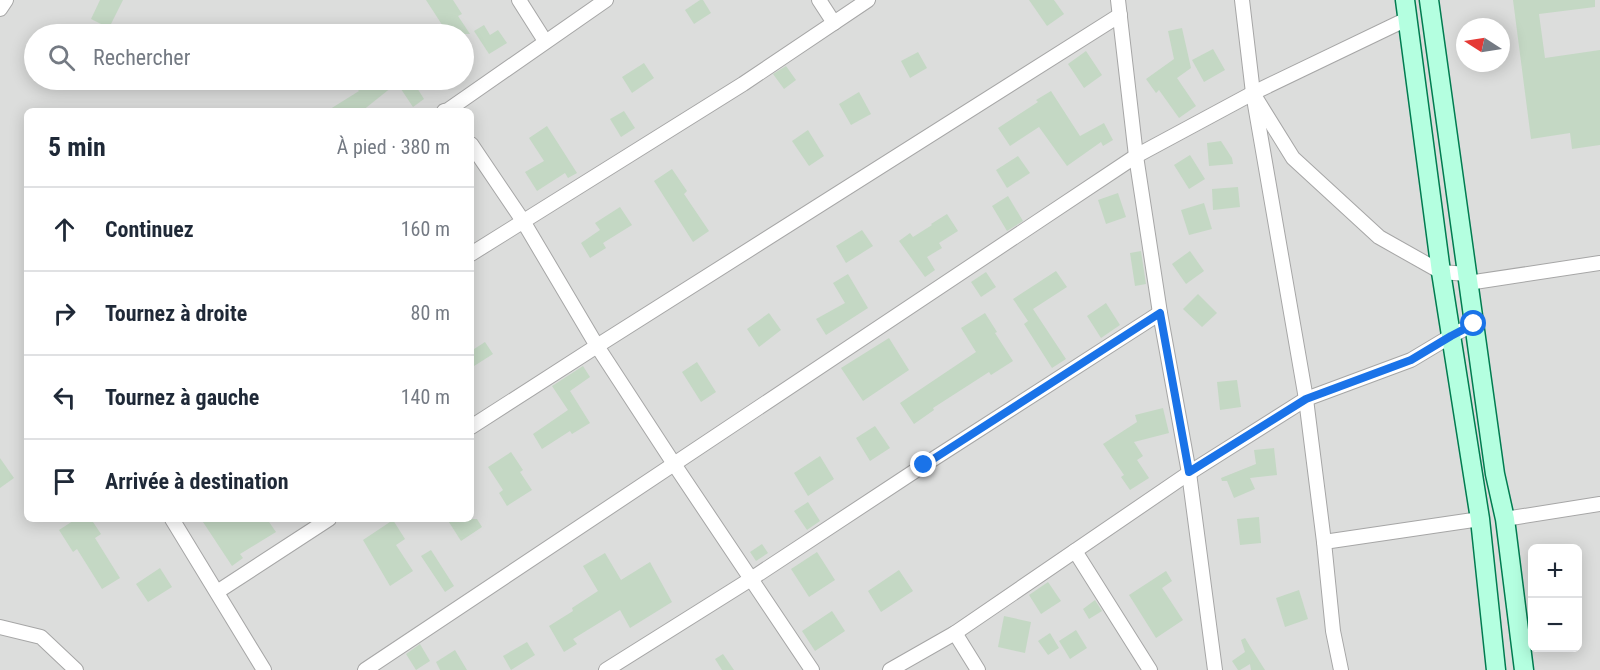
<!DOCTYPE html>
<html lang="fr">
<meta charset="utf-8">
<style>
:root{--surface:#fff;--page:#f6f6f7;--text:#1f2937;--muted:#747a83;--line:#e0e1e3}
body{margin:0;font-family:"Roboto Condensed",sans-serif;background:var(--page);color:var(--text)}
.controls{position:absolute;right:18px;bottom:18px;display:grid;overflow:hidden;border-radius:9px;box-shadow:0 3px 15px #0003}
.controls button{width:54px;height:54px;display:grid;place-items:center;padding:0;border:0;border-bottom:2px solid var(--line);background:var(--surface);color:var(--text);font:30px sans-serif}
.compass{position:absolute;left:1456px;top:18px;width:54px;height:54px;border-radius:50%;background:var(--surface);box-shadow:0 3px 15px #0003;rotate:282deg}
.stop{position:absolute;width:18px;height:18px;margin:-14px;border:4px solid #1a73e8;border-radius:50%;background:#fff}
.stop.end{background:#1a73e8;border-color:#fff;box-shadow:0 2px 6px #0008}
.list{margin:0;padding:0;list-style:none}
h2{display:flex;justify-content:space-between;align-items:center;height:78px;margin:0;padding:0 24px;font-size:26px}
h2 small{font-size:20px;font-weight:400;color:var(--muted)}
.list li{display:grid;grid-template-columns:39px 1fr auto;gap:18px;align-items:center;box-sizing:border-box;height:84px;padding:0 24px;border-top:2px solid var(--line)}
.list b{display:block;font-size:22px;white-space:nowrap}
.list em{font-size:20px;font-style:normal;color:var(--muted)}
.icon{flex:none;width:33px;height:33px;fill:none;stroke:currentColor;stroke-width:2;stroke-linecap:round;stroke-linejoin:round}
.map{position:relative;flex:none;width:1600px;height:670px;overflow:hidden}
.search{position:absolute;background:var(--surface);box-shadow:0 3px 15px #0003;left:24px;top:24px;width:450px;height:66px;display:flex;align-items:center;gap:15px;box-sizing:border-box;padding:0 21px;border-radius:33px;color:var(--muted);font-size:22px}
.panel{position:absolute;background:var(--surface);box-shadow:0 3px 15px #0003;left:24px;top:108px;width:450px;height:414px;border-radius:9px}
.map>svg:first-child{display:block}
.residential{fill:#dcdddc;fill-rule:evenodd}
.building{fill:#c4d8c4}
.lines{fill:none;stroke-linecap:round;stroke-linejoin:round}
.street-casing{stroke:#a6a6a6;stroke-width:16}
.secondary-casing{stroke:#007c50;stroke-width:21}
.street{stroke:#fff;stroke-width:14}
.secondary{stroke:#b4ffe0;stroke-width:18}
.route{stroke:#1a73e8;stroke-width:8}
</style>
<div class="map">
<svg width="1600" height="670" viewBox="0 0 1600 670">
<rect width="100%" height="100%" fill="#e4f1e7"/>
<path class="residential" d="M0,0H1600V670H0ZM1465,27H1501V63H1465ZM34,34H464V80H34ZM27,111H471V519H27ZM1532,548H1578V648H1532Z"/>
<g class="building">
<polygon points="100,0 123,0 109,28 91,19"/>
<polygon points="426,0 453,0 462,14 458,16 470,34 448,34"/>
<polygon points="700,0 703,0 711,13 694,24 685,10"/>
<polygon points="1029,0 1054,0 1064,14 1047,26"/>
<polygon points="1513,0 1595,0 1595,7 1539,14 1545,58 1600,50 1600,145 1572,149 1570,133 1531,139"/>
<polygon points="484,25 490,35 498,30 507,43 489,54 474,31"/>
<polygon points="1182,28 1191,68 1177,78 1196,106 1179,118 1159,90 1156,93 1146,79 1174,59 1168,31"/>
<polygon points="1213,49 1225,70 1204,82 1192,60"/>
<polygon points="1086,51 1102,75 1084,88 1068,64"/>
<polygon points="918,52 927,68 910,78 901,61"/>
<polygon points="644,63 654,78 632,93 622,77"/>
<polygon points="786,66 796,80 784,89 773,74"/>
<polygon points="369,80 412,80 424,99 413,107 397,83 362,111 327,111 359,91 357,89"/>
<polygon points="1051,91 1080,136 1104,123 1113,140 1103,146 1101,142 1067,166 1039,127 1010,146 998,128 1038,102 1036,100"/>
<polygon points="859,92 871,114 851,125 839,104"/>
<polygon points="624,111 635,128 621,137 610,119"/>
<polygon points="547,126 577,173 568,178 565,173 537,191 525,172 544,161 529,138"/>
<polygon points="808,130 824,156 809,166 792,141"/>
<polygon points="1221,141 1232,158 1233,164 1209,166 1207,143"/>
<polygon points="1190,155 1205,179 1189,189 1174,165"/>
<polygon points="1018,156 1030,173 1007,188 996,170"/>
<polygon points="672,169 687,191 684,194 709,231 693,242 654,181"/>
<polygon points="1238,187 1240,207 1213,210 1212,189"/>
<polygon points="1118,193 1126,217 1106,224 1098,200"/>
<polygon points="1008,196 1023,221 1007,231 992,206"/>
<polygon points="1204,203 1212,229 1189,235 1181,210"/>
<polygon points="620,207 632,225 603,243 606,248 590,258 581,243 600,230 595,223"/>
<polygon points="947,214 958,231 939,243 942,248 927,257 935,270 925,277 899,241 910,233 913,237 932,225 931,224"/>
<polygon points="862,230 873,246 846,263 836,246"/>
<polygon points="1141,251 1146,284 1135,286 1130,253"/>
<polygon points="1190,251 1204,271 1186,284 1172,264"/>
<polygon points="1056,271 1067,287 1033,309 1066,359 1052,368 1024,324 1028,321 1013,299"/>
<polygon points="986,272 996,287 981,297 971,282"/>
<polygon points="848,274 868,308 826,335 816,319 845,303 833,283"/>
<polygon points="1198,294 1217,313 1202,327 1183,309"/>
<polygon points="1106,303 1120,325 1101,338 1087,316"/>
<polygon points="769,313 781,330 759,347 747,329"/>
<polygon points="985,313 997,332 995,333 1013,361 991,375 989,372 933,408 934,410 914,424 900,403 976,352 961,328"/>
<polygon points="889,338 909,370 863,401 841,368"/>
<polygon points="485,342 493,354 471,368 471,351"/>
<polygon points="697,362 716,392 701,402 682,372"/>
<polygon points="583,366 590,377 570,391 590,423 572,434 570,431 542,449 533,434 568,410 552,386"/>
<polygon points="1237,380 1241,407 1220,410 1217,382"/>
<polygon points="1163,408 1169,433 1134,442 1143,456 1137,460 1149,478 1130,490 1121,477 1124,475 1103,444 1137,422 1135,415"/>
<polygon points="875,426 890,448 870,461 856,438"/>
<polygon points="1274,448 1277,475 1250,478 1255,489 1234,498 1227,481 1222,481 1221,478 1256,464 1254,450"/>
<polygon points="511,452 523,470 520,472 532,490 507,506 499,493 503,490 488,467"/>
<polygon points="820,456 834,479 808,496 794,473"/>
<polygon points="0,458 14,478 0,488"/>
<polygon points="808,502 820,521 807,530 794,511"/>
<polygon points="1259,517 1261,543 1240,545 1237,519"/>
<polygon points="76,519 91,519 101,534 95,538 120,578 102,589 77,549 73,552 59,530"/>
<polygon points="201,519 267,519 276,532 240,554 243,558 232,566"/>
<polygon points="447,519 477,519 482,527 461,541"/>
<polygon points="393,520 405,539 396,545 413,571 390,586 363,540"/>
<polygon points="762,544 768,553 756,561 750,552"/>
<polygon points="431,550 454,586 445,592 421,556"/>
<polygon points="817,552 835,580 809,597 791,569"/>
<polygon points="605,553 621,580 650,562 672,602 630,628 620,610 573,639 577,644 564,652 549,626 573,611 572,608 598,591 583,566"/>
<polygon points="160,568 172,587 148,602 136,584"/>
<polygon points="899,570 913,591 881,612 868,591"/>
<polygon points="1166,571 1172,581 1162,588 1183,620 1156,638 1129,595"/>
<polygon points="1048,582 1061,601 1041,614 1029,595"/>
<polygon points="1299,590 1308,619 1285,627 1276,598"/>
<polygon points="1095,600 1102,611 1089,619 1083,609"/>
<polygon points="832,611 845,631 815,651 802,631"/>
<polygon points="1004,616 1031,622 1025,653 998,647"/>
<polygon points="1076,630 1087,648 1070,659 1059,641"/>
<polygon points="1050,633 1059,648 1048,655 1038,641"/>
<polygon points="1245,638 1251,648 1265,670 1251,670 1250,664 1240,670 1238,670 1232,661 1245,652 1241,640"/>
<polygon points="527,642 535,655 511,670 503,656"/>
<polygon points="420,644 430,661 416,670 406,654"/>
<polygon points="455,650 467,670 440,670 436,662"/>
<polygon points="723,654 734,670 722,670 715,659"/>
</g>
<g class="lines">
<g class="street-casing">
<g id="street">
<polyline points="519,0 545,41"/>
<polyline points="819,0 834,23"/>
<polyline points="1118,0 1136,156 1160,313 1189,473 1215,670"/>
<polyline points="1242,0 1253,93 1306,399 1324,542 1333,631 1341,670"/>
<polyline points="0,9 6,0"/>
<polyline points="1257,100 1293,158 1379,237 1441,272 1467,274"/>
<polyline points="444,111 448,110 606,0"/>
<polyline points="471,144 523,221 597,346 674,464 812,670"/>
<polyline points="471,254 743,84 868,0"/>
<polyline points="1468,283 1600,263"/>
<polyline points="471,427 597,346 1120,15"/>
<polyline points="172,519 264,670"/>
<polyline points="1505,519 1600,504"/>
<polyline points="1324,542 1480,519"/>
<polyline points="1075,551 1150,670"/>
<polyline points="217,592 329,519"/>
<polyline points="0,627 41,637 76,670"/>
<polyline points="955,633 978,670"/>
<polyline points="365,670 1136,156 1253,93 1407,19"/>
<polyline points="606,670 751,579 924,465 1160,313"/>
<polyline points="890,670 955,633 1189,473 1306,399 1411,360 1451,336 1474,324"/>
</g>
</g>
<g class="secondary-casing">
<g id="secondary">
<polyline points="1405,0 1441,272 1480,519 1496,670"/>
<polyline points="1429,0 1495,474 1505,519 1524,670"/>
</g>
</g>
<use href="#street" class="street"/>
<use href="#secondary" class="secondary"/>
</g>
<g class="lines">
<polyline class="route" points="924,465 1160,313 1189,472 1306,399 1411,360 1451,336 1474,324"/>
</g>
</svg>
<div class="controls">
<button>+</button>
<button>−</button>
</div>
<svg class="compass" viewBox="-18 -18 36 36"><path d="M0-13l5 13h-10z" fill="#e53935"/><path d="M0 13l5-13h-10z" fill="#747a83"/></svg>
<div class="stop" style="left:1474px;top:324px"></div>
<div class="stop end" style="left:924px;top:465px"></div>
<div class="search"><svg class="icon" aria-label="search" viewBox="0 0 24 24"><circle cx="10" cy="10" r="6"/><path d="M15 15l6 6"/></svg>Rechercher</div>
<section class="panel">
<h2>5 min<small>À pied · 380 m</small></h2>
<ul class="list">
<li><svg class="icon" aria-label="ahead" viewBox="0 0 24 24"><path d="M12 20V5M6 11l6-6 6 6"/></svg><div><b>Continuez</b></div><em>160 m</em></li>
<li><svg class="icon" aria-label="right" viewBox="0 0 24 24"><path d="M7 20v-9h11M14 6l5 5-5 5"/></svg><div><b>Tournez à droite</b></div><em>80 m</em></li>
<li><svg class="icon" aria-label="left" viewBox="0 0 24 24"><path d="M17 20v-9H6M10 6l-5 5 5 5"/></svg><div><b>Tournez à gauche</b></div><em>140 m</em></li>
<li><svg class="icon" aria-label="arrive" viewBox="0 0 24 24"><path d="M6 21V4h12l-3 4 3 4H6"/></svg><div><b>Arrivée à destination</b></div></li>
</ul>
</section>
</div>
